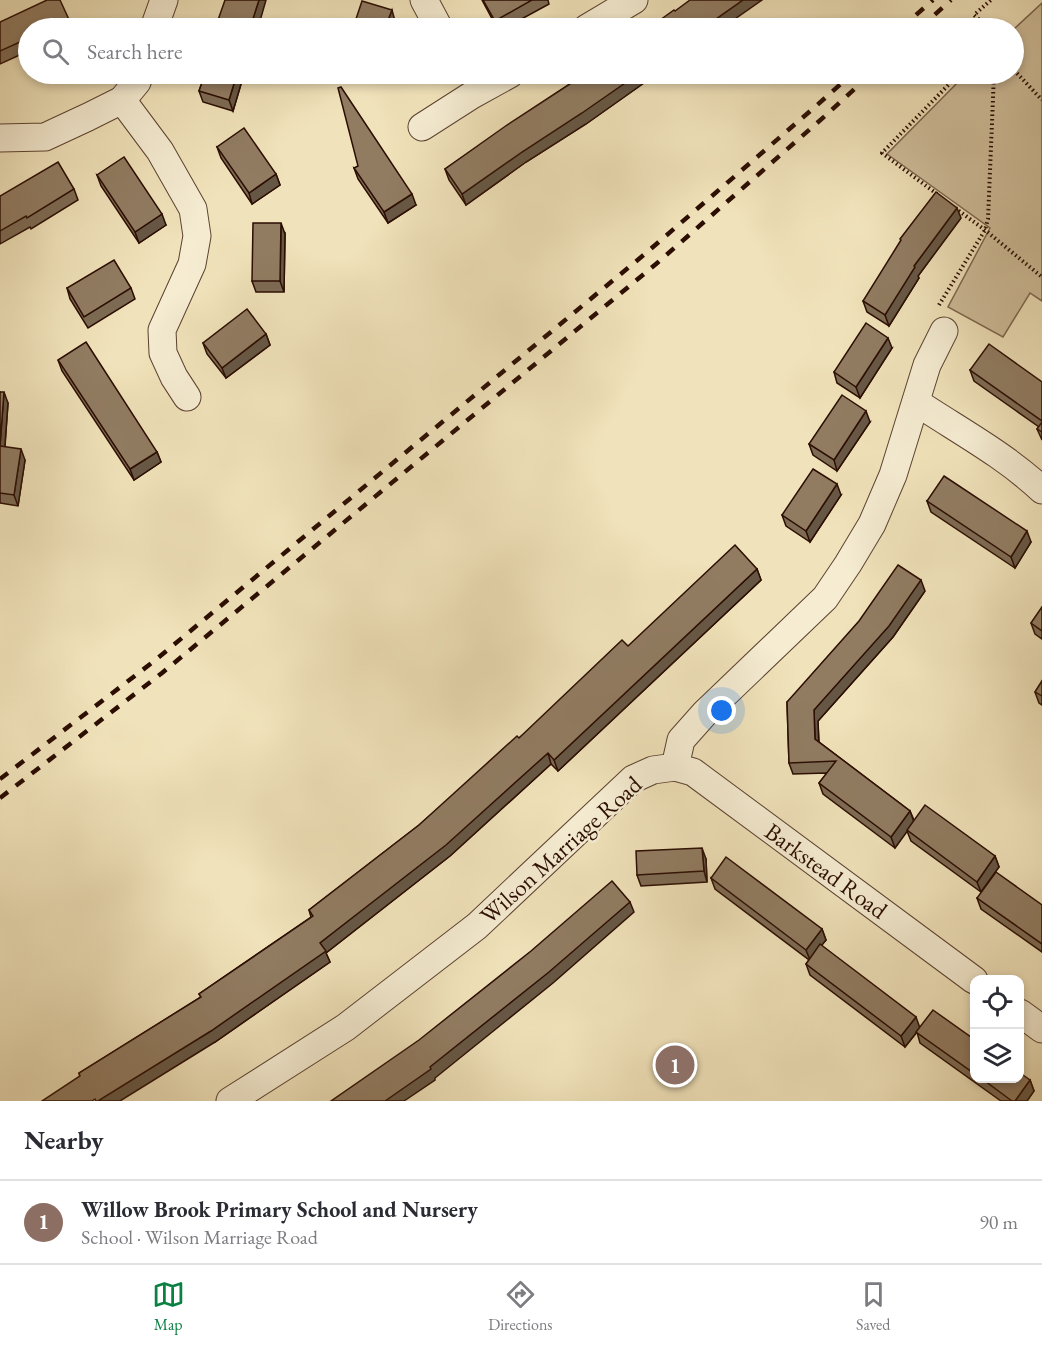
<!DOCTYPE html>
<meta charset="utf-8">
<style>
:root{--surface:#fff;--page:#f2f2f3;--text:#2b2b33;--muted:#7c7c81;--line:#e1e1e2;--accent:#0b8043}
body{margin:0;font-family:"EB Garamond",serif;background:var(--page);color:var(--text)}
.controls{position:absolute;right:18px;bottom:18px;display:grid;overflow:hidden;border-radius:12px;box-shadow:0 3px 9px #0003}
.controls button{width:54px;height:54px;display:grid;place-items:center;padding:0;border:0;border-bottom:2px solid var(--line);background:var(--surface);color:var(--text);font:30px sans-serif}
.you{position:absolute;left:722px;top:711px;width:21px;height:21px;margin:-15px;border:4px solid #fff;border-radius:50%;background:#1a73e8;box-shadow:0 0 0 9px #1a73e833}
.badge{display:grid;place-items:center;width:39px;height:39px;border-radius:50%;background:var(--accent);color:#fff;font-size:20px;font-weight:700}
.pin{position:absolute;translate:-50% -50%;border:3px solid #fff;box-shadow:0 2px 6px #0006}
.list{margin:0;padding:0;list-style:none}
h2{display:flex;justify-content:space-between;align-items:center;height:78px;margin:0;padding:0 24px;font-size:26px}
h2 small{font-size:20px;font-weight:400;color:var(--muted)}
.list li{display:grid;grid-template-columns:39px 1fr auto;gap:18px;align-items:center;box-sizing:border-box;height:84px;padding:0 24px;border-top:2px solid var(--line)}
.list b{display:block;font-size:22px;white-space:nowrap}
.list p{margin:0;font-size:20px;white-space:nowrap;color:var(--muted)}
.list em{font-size:20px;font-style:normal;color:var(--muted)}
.icon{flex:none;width:33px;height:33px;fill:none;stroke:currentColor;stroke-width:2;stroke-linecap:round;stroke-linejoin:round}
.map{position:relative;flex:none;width:1042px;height:1101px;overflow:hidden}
.search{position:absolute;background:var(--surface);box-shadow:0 3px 9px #0003;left:18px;right:18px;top:18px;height:66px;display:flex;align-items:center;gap:15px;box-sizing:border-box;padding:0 21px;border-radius:33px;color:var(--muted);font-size:22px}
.sheet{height:162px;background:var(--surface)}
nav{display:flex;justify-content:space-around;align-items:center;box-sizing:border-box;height:84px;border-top:2px solid var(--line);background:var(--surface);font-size:16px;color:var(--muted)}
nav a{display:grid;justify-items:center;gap:3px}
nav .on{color:var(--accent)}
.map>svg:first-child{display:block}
.green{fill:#cfbe9b;stroke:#7d664e;stroke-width:1.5}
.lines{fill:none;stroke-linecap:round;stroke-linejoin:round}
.minor-casing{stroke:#5c4230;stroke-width:29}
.path{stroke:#2b0d02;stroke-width:4;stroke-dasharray:1.5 3;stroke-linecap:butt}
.minor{stroke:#f5ecd2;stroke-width:27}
.rail{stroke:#2b0d02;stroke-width:4.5;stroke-dasharray:10 10;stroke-linecap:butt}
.wall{fill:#7d6b54;stroke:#2b0d02;stroke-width:1.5}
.shaded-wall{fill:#665745;stroke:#2b0d02;stroke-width:1.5}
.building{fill:#917c62;stroke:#2b0d02;stroke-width:1.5}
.labels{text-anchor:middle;stroke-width:5;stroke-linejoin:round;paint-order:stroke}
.street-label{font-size:24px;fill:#2b0d02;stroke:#f5ecd2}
</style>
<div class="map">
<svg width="1042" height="1101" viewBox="0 0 1042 1101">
<rect width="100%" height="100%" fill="#f0e2ba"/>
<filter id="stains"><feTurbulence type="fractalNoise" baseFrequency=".00333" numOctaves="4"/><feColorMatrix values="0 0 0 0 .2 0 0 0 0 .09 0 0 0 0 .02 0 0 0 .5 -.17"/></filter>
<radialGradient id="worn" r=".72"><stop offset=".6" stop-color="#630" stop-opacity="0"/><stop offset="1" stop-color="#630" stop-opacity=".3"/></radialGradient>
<polygon class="green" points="1042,3 1042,301 1030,293 1003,337 948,307 990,228 887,154 966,74 1014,74 1014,29"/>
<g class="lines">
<g class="minor-casing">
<g id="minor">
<polyline points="424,0 439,28"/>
<polyline points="154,28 164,0"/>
<polyline points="587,28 634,0"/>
<polyline points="122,100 160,151 193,209 197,236 192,264 162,330 163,353 174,377 187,397"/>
<polyline points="422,127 472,95 510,74"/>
<polyline points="0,138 45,137 88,117 122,100 137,82 140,74"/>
<path d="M916,402C958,430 1005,455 1042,490"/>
<polyline points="675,767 693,772 974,980"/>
<polyline points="1020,1013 1042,1029"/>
<polyline points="230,1101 346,1027 477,926 633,779 653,770 675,767 681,740 705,713 825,598 848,564 872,524 893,475 927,365 944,331"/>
</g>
</g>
<g class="path">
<polyline points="989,28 974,15 991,0"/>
<polyline points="1014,70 1042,100"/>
<polyline points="937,194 882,153 959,74"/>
<polyline points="955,208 985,230 1042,277"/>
<polyline points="939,305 985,230 988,219 994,74"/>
</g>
<use href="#minor" class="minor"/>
<g class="rail">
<polyline points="901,28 933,0"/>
<polyline points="920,28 951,0"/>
<polyline points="0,779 153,662 646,253 816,106 852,74"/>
<polyline points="0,798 162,673 656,264 825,116 871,74"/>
</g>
</g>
<g class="wall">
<polygon points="482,0 548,0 549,4 505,28 497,28"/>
<polygon points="0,22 71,24 73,28 28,28 28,57 27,58 24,53 0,64"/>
<polygon points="205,74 244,74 233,111 203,102 199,91"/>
<polygon points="585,74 660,74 652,79 651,78 586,124 526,162 466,205 449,180 445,169"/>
<polygon points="217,147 276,174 280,185 252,204 221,158"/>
<polygon points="354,168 416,205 388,223 358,179"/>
<polygon points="97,175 166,225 139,243 101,186"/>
<polygon points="74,189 78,200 31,229 30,227 0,244 0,196"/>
<polygon points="961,218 918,276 919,278 889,326 867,312 863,301"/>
<polygon points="285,234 284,292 256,292 252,281"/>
<polygon points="67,288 131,288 135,299 88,328 70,299"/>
<polygon points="266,334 270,345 226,378 207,354 203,343"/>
<polygon points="892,348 860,398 837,383 834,372"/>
<polygon points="58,360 157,452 161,462 134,480 62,371"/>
<polygon points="970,370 1042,382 1042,440 1037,429 1039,427 974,381"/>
<polygon points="0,392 8,403 5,447 25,460 18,506 0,503"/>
<polygon points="870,422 837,471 813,455 809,444"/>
<polygon points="841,495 810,542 786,526 782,515"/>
<polygon points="927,501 1031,542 1015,568 931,512"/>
<polygon points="757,569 761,580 558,771 551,764 450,856 326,953 330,962 215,1042 80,1077 79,1073 201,997 199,994 311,917 309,910 419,825 519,738 628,646"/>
<polygon points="925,591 893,637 818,721 819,742 910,811 914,820 995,856 999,867 981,892 911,841 907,831 895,848 823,794 819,783 827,773 793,774 789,763 787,702"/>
<polygon points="1042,607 1042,639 1035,634 1031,623"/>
<polygon points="1042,681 1042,705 1039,703 1035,692"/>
<polygon points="706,859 707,882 641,886 637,875"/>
<polygon points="711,878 822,929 826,940 821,945 920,1027 975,1040 975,1078 1020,1078 1030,1080 1034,1091 1027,1101 1001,1101 920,1043 917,1032 905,1047 810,975 806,964 809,960 715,889"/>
<polygon points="977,898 1042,905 1042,952 981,909"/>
</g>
<g class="shaded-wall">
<polygon points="259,0 266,0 258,28 250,28"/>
<polygon points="743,0 762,0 722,28 703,28"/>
<polygon points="392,10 395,21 393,28 385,28"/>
<polygon points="237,74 244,74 233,111 229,100"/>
<polygon points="638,74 650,74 651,78 586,124 526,162 466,205 462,194 522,152"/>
<polygon points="650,74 660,74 652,79"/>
<polygon points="276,174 280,185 252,204 249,193"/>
<polygon points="412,194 416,205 388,223 384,212"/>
<polygon points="957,208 961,218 918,276 919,278 889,326 885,315 914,266"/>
<polygon points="162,214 166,225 139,243 135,232"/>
<polygon points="281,223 285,234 284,292 280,281"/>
<polygon points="266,334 270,345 226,378 222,368"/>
<polygon points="888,338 892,348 860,398 856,387"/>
<polygon points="4,392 8,403 4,457 0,446"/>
<polygon points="866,411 870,422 837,471 834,460"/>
<polygon points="21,449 25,460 18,506 14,495"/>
<polygon points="157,452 161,462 134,480 130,469"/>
<polygon points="837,484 841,495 810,542 806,531"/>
<polygon points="1027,531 1031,542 1015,568 1011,557"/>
<polygon points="757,569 761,580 558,771 554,760"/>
<polygon points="921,580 925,591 893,637 818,721 819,750 815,739 814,710"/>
<polygon points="548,753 551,764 450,856 326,953 330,962 215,1042 120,1101 98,1101 320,943"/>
<polygon points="910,811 914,822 895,848 891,837"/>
<polygon points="702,848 706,859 707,882 704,871"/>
<polygon points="995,856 999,867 981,892 977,882"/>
<polygon points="630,902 634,912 553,983 435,1078 435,1080 404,1101 385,1101"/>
<polygon points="822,929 826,940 810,960 806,950"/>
<polygon points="916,1017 920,1028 905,1047 901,1036"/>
<polygon points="1030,1080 1034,1091 1027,1101 1015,1101"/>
</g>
<g class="building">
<polygon points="47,0 60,0 71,24 63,28 28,28 28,45 23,47 20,42 0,51 0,22"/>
<polygon points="225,0 259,0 250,28 219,28 221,21 218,20"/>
<polygon points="483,0 532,0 495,21"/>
<polygon points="690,0 743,0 703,28 649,28 674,10 675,11"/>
<polygon points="362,1 392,10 385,28 353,28"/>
<polygon points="205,74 237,74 229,100 199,91"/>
<polygon points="585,74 638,74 582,113 522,152 462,194 445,169 507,125 556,93"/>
<polygon points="341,87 412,194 384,212 354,168 358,166 338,88"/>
<polygon points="244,128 276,174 249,193 217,147"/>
<polygon points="124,157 162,214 135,232 97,175"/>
<polygon points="58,162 74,189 27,218 26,216 0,231 0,196"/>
<polygon points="936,192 957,208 914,266 915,267 885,315 863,301 901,240 900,239"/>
<polygon points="253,223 281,223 280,281 252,281"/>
<polygon points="114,260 131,288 84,317 67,288"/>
<polygon points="247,309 266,334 222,368 203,343"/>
<polygon points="866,323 888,338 856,387 834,372"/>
<polygon points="86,342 157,452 130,469 58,360"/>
<polygon points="989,344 1042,382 1042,421 970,370"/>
<polygon points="0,392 4,392 0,446 21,449 14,495 0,493"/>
<polygon points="842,395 866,411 834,460 809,444"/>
<polygon points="1042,422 1042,432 1037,429"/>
<polygon points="813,469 837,484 806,531 782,515"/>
<polygon points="944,476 1027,531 1011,557 927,501"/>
<polygon points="735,545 757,569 554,760 548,753 446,845 320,943 326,951 211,1031 98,1101 96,1101 95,1099 92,1101 42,1101 80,1076 79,1073 201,997 199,994 313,916 309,910 419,825 517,736 519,738 622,640 628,646"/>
<polygon points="898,565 921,580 889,626 814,710 815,739 910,811 891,837 819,783 836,761 789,763 787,702 859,621"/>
<polygon points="1042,607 1042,631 1031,623"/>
<polygon points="1042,681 1042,696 1035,692"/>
<polygon points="925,805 995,856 977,882 907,830"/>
<polygon points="702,848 704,871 637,875 636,851"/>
<polygon points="726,857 822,929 806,950 711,878"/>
<polygon points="996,872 1042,905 1042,944 977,898"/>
<polygon points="612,881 630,902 549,972 430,1067 431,1069 385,1101 331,1101 419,1040 531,951"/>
<polygon points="820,944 916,1017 901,1036 806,964"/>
<polygon points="933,1010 975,1040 975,1074 916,1032"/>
<polygon points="1020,1073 1030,1080 1015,1101 1012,1101 981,1078 1020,1078"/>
</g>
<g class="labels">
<g class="street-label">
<text transform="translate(561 850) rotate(-42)" y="8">Wilson Marriage Road</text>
<text transform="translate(826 871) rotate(36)" y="8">Barkstead Road</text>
</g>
</g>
<rect width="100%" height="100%" filter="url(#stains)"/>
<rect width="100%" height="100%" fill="url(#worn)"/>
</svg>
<div class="controls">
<button><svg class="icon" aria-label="locate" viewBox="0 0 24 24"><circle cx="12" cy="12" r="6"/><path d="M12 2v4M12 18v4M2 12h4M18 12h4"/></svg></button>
<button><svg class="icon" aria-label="layers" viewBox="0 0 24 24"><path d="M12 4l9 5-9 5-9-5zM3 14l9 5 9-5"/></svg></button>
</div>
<div class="you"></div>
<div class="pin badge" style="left:675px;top:1065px;background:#8d6e63">1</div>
<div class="search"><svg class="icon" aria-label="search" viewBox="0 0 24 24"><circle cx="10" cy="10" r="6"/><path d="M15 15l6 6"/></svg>Search here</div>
</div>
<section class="sheet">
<h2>Nearby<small></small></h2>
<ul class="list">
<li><span class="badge" style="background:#8d6e63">1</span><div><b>Willow Brook Primary School and Nursery</b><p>School · Wilson Marriage Road</p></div><em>90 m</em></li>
</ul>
</section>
<nav>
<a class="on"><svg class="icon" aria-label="map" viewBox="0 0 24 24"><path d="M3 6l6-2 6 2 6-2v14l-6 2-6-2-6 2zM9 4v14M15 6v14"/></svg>Map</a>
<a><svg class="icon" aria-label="directions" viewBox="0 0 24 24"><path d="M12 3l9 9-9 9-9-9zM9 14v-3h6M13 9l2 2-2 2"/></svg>Directions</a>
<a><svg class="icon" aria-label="saved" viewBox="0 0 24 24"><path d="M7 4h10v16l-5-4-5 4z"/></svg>Saved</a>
</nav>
